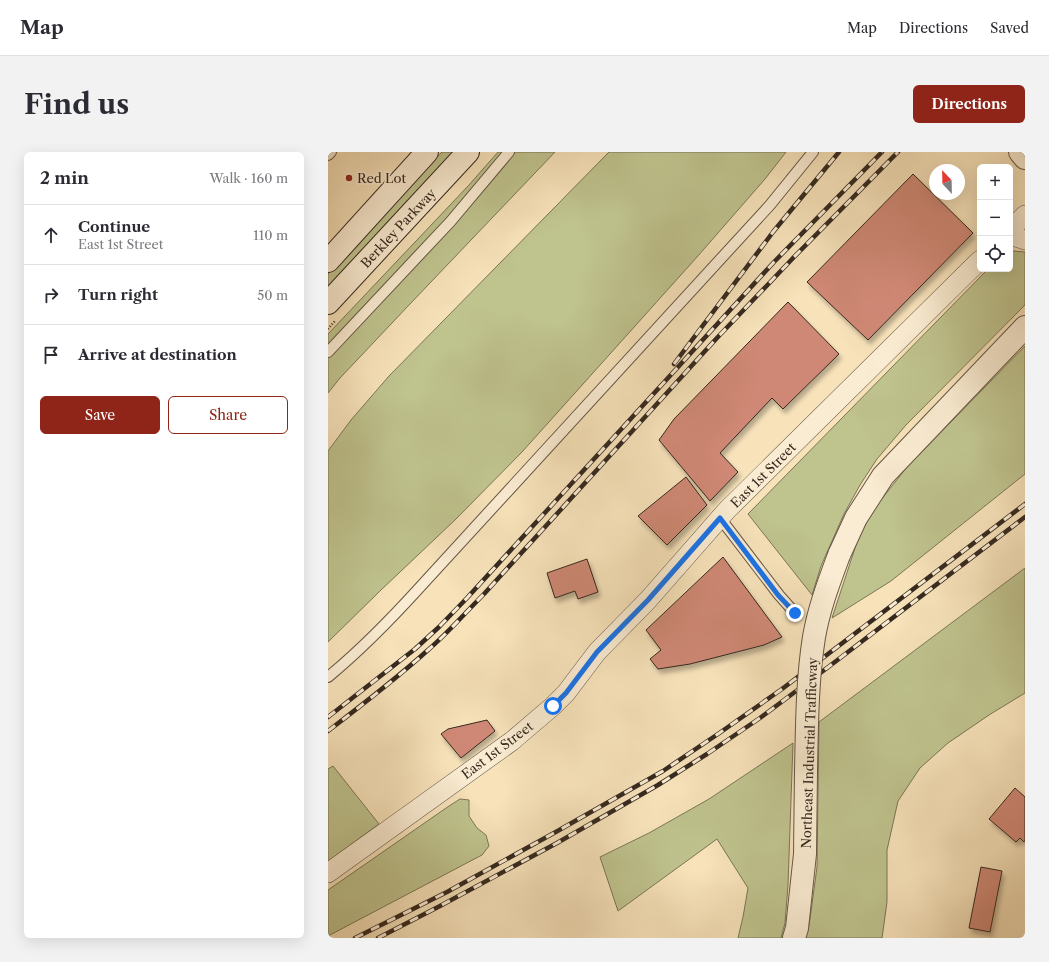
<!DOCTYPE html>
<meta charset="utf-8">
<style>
:root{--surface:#fff;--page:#f2f2f3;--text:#2b2b33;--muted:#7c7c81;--line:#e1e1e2;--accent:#8f2418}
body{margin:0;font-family:"Libre Caslon Text",serif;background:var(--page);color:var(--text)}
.controls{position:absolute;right:12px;top:12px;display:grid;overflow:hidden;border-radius:6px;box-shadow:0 4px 16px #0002}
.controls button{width:36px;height:36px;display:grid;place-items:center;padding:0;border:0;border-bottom:1px solid var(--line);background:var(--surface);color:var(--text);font:20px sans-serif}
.compass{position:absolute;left:601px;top:12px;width:36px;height:36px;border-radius:50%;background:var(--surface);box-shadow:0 4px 16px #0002;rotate:338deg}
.stop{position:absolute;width:12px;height:12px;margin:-9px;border:3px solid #1a73e8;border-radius:50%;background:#fff}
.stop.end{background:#1a73e8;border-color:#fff;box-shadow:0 1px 4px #0008}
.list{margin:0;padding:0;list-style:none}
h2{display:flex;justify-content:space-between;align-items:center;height:52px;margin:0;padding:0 16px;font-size:17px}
h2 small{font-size:13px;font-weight:400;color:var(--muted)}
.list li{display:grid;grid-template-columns:26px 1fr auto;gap:12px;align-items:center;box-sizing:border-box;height:60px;padding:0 16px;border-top:1px solid var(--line)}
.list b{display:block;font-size:15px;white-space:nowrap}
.list p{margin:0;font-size:13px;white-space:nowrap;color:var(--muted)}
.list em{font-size:13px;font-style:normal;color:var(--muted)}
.actions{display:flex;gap:8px;padding:12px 16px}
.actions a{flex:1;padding:9px 0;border:1px solid var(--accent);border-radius:6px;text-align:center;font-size:14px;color:var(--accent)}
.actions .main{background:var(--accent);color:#fff}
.icon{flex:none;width:22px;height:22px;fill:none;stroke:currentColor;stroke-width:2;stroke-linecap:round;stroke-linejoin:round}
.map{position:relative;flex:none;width:697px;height:786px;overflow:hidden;border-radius:6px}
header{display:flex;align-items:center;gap:24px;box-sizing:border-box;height:56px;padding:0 20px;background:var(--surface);border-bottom:1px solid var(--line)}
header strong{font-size:19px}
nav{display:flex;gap:22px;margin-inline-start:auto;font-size:14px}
.intro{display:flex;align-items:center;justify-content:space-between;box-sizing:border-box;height:96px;padding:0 24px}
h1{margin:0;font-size:28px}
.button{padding:10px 18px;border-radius:6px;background:var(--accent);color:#fff;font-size:14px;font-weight:700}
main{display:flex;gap:24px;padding:0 24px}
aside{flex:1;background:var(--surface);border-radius:6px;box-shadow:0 4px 16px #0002}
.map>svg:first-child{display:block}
.green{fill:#bfc38e;stroke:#7a7656}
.building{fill:#cf8874;stroke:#35291f;filter:url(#shadow)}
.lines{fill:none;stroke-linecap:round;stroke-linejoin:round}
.service-casing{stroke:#665746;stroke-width:12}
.minor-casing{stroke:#665746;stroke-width:20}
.tertiary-casing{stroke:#665746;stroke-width:24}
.secondary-casing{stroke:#35291f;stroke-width:24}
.path{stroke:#35291f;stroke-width:2.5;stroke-dasharray:1 2;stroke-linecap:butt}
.service{stroke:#faecd2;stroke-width:10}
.minor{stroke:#faecd2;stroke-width:19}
.tertiary{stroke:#faecd2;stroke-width:22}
.secondary{stroke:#faecd2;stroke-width:22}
.rail-casing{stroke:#35291f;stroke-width:4.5}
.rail{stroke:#faecd2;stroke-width:3;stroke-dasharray:9;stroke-linecap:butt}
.tertiary-bridge-casing{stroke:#665746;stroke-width:24;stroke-linecap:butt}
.tertiary-bridge{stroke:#faecd2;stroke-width:22}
.route{stroke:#1a73e8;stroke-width:5}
.poi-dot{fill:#8f2418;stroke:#faecd2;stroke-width:1.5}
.labels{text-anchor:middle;stroke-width:3.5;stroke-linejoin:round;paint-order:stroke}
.poi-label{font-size:13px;fill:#35291f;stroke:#faecd2;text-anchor:start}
.street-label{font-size:13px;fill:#35291f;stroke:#faecd2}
</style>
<header>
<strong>Map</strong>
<nav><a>Map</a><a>Directions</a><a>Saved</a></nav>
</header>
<div class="intro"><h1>Find us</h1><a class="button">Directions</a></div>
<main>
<aside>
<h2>2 min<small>Walk · 160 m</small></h2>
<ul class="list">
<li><svg class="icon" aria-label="ahead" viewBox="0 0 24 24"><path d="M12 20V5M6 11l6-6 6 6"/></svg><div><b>Continue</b><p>East 1st Street</p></div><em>110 m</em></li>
<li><svg class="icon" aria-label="right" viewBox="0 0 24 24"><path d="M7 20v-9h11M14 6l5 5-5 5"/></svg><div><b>Turn right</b></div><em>50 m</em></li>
<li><svg class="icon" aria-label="arrive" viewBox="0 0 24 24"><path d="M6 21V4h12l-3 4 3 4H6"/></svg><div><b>Arrive at destination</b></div></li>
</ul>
<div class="actions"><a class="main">Save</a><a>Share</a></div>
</aside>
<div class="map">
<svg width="697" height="786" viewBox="0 0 697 786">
<defs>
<filter id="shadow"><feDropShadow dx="2.5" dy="4.5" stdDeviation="2" flood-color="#0004"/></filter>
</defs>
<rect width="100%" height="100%" fill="#f7e2ba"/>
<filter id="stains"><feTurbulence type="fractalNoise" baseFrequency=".005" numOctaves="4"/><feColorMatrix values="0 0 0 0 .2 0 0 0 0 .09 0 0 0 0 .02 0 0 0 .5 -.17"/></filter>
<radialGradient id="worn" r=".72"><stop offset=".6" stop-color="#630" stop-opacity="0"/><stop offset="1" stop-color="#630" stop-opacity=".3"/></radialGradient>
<g class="green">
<polygon points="114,0 127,0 0,137 0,122"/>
<polygon points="170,0 227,0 81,153 12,226 0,241 0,182 141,33"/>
<polygon points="281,0 458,0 437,27 369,105 194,300 128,367 53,438 0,490 0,299 23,268 61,224"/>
<polygon points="685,99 697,100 697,153 578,273 549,307 532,333 516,362 493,414 484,443 420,362 660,117 682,117 682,100"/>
<polygon points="697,194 697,322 563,429 504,466 530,387 545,358 579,315"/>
<polygon points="697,416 697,541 661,563 620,591 592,616 570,649 559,698 559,750 554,786 477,786 481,774 489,715 491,570"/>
<polygon points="465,591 460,733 457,771 453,786 410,786 415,765 420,736 389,687 290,759 272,705 321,681 381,647"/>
<polygon points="5,614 51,672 0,709 0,617"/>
<polygon points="132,647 141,648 141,664 149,676 158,683 161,694 154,703 0,784 0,738 121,654"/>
</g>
<g class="building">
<polygon points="585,22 645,81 540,188 479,130"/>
<polygon points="460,150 511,202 455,257 444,246 392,301 410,320 382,349 331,288 346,267"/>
<polygon points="358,325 379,353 339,393 310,364"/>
<polygon points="395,405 454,485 436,493 362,512 330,517 322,507 333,498 318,478"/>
<polygon points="259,407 270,440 250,447 247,439 227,446 219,421"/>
<polygon points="159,568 167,579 133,606 113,582 120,577"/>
<polygon points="687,636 697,645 697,688 696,690 692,686 688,690 661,667"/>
<polygon points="653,715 674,719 662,780 641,776"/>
</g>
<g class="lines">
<g class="service-casing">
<g id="service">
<polyline points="0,3 3,0"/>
<polyline points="0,200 123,69 181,0"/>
<polyline points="392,366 451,443 467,461"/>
<path d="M0,525C34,497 64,466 93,434L442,53L485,0"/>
</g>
</g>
<g class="minor-casing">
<g id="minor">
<polyline points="682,78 697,63"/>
<polyline points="682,83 697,88"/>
<polyline points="0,721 184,589 225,554 238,541 269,500 320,448 399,358 652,108"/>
</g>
</g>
<g class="tertiary-casing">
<g id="tertiary">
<polyline points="692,0 697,6"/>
<polyline points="511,403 528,366 555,324 697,175"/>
<polyline points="466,786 469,776 477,702 478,619"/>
</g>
</g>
<g class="secondary-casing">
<g id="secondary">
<polyline points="0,109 99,0"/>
<polyline points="0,151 140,0"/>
</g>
</g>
<polyline class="path" points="0,177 7,169"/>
<use href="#service" class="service"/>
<use href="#minor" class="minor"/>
<use href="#tertiary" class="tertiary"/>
<use href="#secondary" class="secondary"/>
<g class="rail-casing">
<g id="rail">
<polyline points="346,212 445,80 511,0"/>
<polyline points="0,565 87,497 111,475 139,446 446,110 554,0"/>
<path d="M0,579C34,553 68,527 100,498C120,481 137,461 156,442L388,187L466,105L570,0"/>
<polyline points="27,786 119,740 226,681 335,619 390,582 454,537 697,352"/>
<polyline points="50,786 112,754 229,691 330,633 379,602 432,566 499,516 697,365"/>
</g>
</g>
<use href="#rail" class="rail"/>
<g class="tertiary-bridge-casing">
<path id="tertiary-bridge" d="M478,619C479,574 479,529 486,485C491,456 501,430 511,403"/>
</g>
<use href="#tertiary-bridge" class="tertiary-bridge"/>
</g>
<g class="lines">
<polyline class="route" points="225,554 238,541 269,500 320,448 392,366 450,443 467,461"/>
</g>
<circle class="poi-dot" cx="21" cy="26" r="4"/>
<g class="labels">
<g class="poi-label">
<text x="29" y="31">Red Lot</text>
</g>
<g class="street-label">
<text transform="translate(70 76) rotate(-47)" y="5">Berkley Parkway</text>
<text transform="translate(435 323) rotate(-45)" y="5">East 1st Street</text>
<text transform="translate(169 598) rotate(-37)" y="5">East 1st Street</text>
<text transform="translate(481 601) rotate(-88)" y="5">Northeast Industrial Trafficway</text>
</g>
</g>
<rect width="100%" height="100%" filter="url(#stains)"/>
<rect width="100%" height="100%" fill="url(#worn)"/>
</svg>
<div class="controls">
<button>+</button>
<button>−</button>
<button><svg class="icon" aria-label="locate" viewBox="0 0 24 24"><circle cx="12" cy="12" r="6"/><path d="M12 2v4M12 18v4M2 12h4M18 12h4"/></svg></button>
</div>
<svg class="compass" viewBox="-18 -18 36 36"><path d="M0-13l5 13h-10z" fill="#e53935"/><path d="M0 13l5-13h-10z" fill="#7c7c81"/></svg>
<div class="stop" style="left:225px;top:554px"></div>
<div class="stop end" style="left:467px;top:461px"></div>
</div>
</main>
